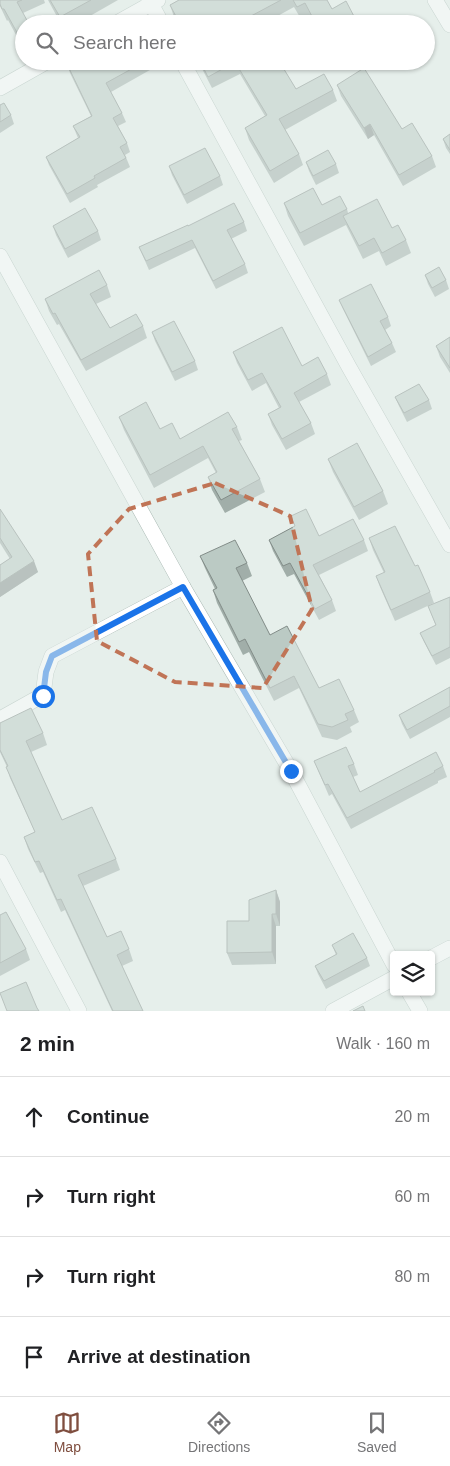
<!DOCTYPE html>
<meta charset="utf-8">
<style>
:root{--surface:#fff;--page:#f2f2f2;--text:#202124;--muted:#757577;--line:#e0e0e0;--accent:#7f4e3f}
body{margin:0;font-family:Helvetica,sans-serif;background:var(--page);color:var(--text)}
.controls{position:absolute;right:15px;bottom:15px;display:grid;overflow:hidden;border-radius:5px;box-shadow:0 1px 4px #0004}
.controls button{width:45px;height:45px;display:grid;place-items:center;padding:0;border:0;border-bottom:1px solid var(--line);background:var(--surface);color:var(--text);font:25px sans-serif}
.stop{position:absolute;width:15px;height:15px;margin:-11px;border:4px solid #1a73e8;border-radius:50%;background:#fff}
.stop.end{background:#1a73e8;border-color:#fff;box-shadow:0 1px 5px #0008}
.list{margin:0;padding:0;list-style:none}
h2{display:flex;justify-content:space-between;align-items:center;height:65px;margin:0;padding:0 20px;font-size:21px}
h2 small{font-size:16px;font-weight:400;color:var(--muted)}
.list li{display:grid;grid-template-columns:32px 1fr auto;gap:15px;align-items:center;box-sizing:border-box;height:80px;padding:0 20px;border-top:1px solid var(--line)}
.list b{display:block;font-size:19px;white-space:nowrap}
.list em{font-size:16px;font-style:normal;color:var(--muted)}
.icon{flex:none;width:28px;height:28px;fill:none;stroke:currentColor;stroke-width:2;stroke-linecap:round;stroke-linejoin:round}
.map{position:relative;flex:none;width:450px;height:1011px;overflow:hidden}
.search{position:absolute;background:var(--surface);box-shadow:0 1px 4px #0004;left:15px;right:15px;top:15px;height:55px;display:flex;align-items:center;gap:12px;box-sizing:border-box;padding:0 18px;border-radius:28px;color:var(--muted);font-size:19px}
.sheet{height:385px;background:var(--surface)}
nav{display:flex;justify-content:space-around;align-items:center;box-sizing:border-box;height:70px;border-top:1px solid var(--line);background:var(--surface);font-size:14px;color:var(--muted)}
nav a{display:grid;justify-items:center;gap:2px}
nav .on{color:var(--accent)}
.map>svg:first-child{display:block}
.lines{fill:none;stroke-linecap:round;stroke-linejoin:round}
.minor-casing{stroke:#a8b8b2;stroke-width:16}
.minor{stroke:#fff;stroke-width:15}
.wall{fill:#a1aea9}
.shaded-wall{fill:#838d89}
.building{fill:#bbcac4;stroke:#838d89}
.route{stroke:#1a73e8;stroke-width:6}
.marked{fill:none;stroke:#c07456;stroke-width:4;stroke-dasharray:10 6;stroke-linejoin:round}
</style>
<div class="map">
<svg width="450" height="1011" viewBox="0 0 450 1011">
<rect width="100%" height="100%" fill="#e6efeb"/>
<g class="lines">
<g class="minor-casing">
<g id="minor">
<polyline points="149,0 162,24"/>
<polyline points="435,0 450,25"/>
<polyline points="115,24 158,0"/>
<polyline points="182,61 349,367 450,545"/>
<polyline points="0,88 48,61"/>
<polyline points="0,256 183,587 291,771 394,965"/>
<polyline points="0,719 43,695 46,672 52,656 183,587"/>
<polyline points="0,862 79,1011"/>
<polyline points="431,958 450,948"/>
<polyline points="409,992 420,1011"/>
<polyline points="333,1011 394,978"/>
</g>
</g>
<use href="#minor" class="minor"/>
</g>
<g class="wall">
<polygon points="0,0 44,0 45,3 23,13 24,48 23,48 8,20 7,21 0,6"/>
<polygon points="48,0 118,0 76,24 61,24"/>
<polygon points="179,0 327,0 332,9 358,24 314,24 309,15 301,19 294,7 263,24 178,24 174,17 170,5"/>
<polygon points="74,61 155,61 157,66 111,92 122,113 126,122 118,126 127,143 130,152 125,155 130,167 97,185 98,187 70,203 49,165 46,157 78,138 73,126 91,116 70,73 67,64"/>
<polygon points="198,61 279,61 296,89 333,90 337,101 285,130 299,154 303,165 274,183 249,140 245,128 265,116 240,74 212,88"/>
<polygon points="337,85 402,129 432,156 436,167 403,186 374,135 368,139 341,96"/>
<polygon points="0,105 11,115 14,124 0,133"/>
<polygon points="450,134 450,154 446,148 443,139"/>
<polygon points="306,162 336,164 339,173 316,185 309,171"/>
<polygon points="169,166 220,176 223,185 187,204 172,175"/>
<polygon points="284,203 322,205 347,209 348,213 392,228 406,240 411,253 386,266 379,251 363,259 346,225 304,246 288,216"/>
<polygon points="244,222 247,231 231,239 245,264 248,273 216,289 195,248 149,270 139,247 188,226"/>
<polygon points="53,226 98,231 101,240 68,258 56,235"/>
<polygon points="425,275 446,280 449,289 435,297 428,284"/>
<polygon points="107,285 111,297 96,304 110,328 143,326 147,338 86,371 59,324 57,325 49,311 45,299"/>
<polygon points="339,300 388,317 391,326 385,330 392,343 396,352 371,366 343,309"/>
<polygon points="152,332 195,361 198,370 175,381 155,341"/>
<polygon points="450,337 450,373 440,357 436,346"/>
<polygon points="233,352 302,366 327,374 331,385 299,402 311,423 315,434 286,450 272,425 268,414 279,408 266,383 252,391 237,363"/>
<polygon points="395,397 429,400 432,409 407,422 399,406"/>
<polygon points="119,417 160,429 180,439 237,427 242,440 239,441 260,479 265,492 225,513 212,490 208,477 216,473 208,458 154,488 124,430"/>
<polygon points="328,459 383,491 388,504 359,520 333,472"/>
<polygon points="0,509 38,572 0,597 0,565 10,559 0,543"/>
<polygon points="291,516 319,536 364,540 368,551 319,575 332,600 336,611 319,620 294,574 287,577 273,551 269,540 295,526"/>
<polygon points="369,538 415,566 430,592 434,603 395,621 380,587 376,576 384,573 373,550"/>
<polygon points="200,556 247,563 252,576 242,581 270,635 319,688 354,710 359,722 350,727 352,732 337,740 322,737 299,688 274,701 249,652 243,655 217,603 213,590 215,589 205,568"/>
<polygon points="450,597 450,658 436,665 424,642 420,633 436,626 428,606"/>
<polygon points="450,687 450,717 410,739 402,724 399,715"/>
<polygon points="0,723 43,733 47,745 31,752 62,820 116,859 120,870 83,886 107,937 129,949 133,961 122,966 143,1011 112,1011 65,910 61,912 43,872 40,873 28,849 24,837 35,832 10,778 7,767 0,752"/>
<polygon points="314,761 354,764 358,775 353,777 360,792 443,766 447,777 438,781 438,783 351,829 332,794 329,796"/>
<polygon points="276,890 280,902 280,926 276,926 276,964 232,965 227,953 249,921"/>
<polygon points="0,915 26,949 30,960 0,976"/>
<polygon points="332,945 367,958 370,966 326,989 318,974 315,966 336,955"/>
</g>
<g class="shaded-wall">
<polygon points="370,124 374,135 368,139 364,128"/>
<polygon points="34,561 38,572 0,597 0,583"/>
<polygon points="276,890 280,902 280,926 276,914"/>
<polygon points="272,914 276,926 276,964 272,952"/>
</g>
<g class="building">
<polygon points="0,0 22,0 17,2 29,24 24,24 24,34 19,36 4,9 2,9 0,4"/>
<polygon points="50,0 91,0 60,17"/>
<polygon points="179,0 281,0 238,23 239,24 180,24 170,5"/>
<polygon points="293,0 327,0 332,9 346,1 358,24 316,24 305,3 297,7"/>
<polygon points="74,61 146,61 106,83 122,113 113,118 127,143 120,147 126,158 94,176 95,178 67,194 46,157 80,137 73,126 92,116 67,64"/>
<polygon points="200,61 279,61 296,89 324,74 333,90 279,119 299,154 270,171 245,128 267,115 235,62 208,77"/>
<polygon points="364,68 402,129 412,123 432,156 399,175 370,124 364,128 337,85"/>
<polygon points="4,103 11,115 0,122 0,105"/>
<polygon points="450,134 450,150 443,139"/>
<polygon points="205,148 220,176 184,195 169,166"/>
<polygon points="328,150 336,164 313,176 306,162"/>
<polygon points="313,188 322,205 340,196 347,209 300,233 284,203"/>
<polygon points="377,199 392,228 398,225 406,240 382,253 374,238 359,246 343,216"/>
<polygon points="234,203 244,222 227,230 245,264 213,281 192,240 146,261 139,247 188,225 188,226"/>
<polygon points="85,208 98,231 65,249 53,226"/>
<polygon points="439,267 446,280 432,288 425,275"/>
<polygon points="99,270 107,285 90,294 110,328 136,314 143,326 81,360 55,313 53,314 45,299"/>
<polygon points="371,284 388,317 380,321 392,343 368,357 339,300"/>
<polygon points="174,321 195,361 172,372 152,332"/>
<polygon points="282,327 302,366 318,357 327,374 294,393 311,423 282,439 268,414 281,407 262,373 248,380 233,352"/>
<polygon points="450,337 450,368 436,346"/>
<polygon points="419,384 429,400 404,413 395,397"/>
<polygon points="146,402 160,429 172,423 180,439 228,412 237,427 232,429 260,479 221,500 208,477 217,472 203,446 150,475 119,417"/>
<polygon points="357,443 383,491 354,507 328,459"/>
<polygon points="0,509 34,561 0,583 0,565 12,557 0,538"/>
<polygon points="306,509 319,536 353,519 364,540 313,565 332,600 315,609 290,563 283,566 269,540 295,526 291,516"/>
<polygon points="395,526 415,566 418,565 430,592 391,610 376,576 385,572 369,538"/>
<polygon points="235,540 247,563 236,568 270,635 287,626 319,688 339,679 354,710 345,714 348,720 332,727 318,724 294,676 270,688 245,639 239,642 213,590 217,588 200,556"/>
<polygon points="450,597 450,647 432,656 420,633 436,625 428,606"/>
<polygon points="450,687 450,706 407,730 399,715"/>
<polygon points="31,708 43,733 26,741 62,820 92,807 116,859 78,875 107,937 121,931 129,949 117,955 143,1011 113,1011 61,899 57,900 39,861 35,862 24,837 35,832 6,767 8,766 0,750 0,723"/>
<polygon points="346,747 354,764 348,766 360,792 436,752 443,766 434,771 435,772 347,818 328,784 325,785 314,761"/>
<polygon points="276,890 276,914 272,914 272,952 227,953 227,921 249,921 249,900"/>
<polygon points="6,912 26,949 0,963 0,915"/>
<polygon points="353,933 367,958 324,981 315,966 337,954 332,945"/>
<polygon points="26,982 37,1008 39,1011 7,1011 0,993"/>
<polygon points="363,1006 365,1011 353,1011"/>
</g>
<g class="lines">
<polyline class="route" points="43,696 46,672 52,656 183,587 291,771"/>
</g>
<path d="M0 0H450V1011H0ZM215,483L290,516L312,609L263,688L175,682L97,641L88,554L129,509Z" fill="#e6efeb" fill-opacity=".55" fill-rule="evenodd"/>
<path class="marked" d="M215,483L290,516L312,609L263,688L175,682L97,641L88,554L129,509Z"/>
</svg>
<div class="controls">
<button><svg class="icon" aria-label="layers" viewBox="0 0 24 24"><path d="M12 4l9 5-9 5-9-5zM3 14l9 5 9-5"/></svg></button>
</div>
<div class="stop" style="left:43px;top:696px"></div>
<div class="stop end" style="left:291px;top:771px"></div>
<div class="search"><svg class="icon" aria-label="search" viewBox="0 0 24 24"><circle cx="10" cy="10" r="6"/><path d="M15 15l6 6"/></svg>Search here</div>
</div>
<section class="sheet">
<h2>2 min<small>Walk · 160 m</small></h2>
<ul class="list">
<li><svg class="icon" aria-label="ahead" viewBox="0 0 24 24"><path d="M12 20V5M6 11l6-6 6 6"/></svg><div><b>Continue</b></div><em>20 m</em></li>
<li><svg class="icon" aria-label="right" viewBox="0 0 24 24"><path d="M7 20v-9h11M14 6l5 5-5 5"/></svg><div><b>Turn right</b></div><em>60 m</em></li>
<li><svg class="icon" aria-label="right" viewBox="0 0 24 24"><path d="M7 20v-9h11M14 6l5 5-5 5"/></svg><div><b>Turn right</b></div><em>80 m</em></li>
<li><svg class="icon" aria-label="arrive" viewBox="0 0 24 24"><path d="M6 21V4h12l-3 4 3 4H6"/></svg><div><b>Arrive at destination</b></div></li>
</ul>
</section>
<nav>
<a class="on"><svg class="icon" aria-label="map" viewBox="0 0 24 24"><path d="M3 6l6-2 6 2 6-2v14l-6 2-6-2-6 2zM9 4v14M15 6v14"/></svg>Map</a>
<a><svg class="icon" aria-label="directions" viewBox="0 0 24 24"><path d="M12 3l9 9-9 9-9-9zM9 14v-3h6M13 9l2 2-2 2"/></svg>Directions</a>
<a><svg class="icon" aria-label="saved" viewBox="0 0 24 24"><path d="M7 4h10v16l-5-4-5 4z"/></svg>Saved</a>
</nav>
